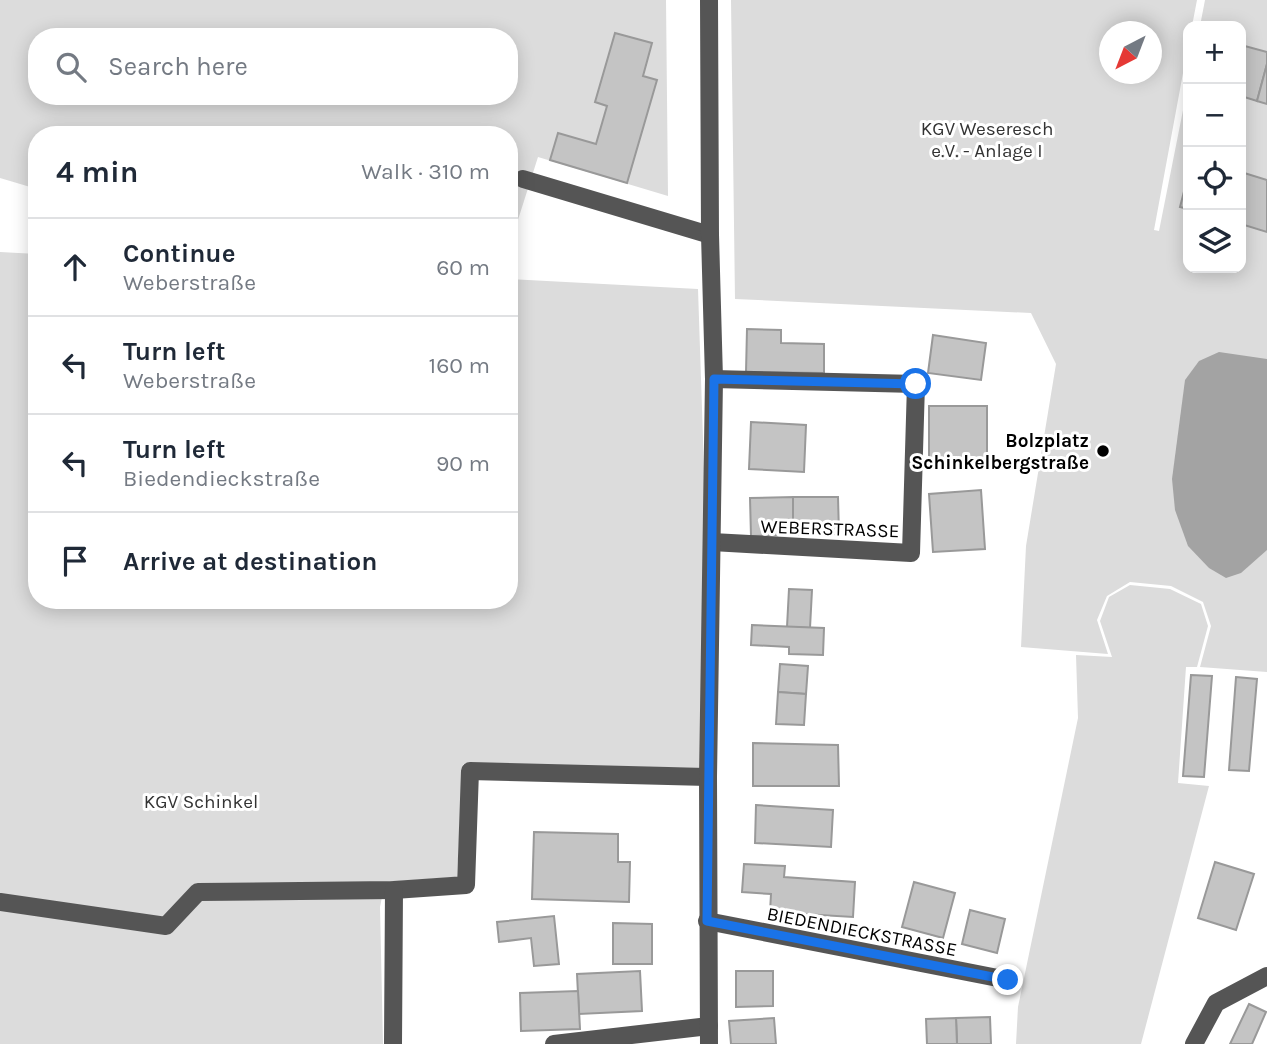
<!DOCTYPE html>
<meta charset="utf-8">
<style>
:root{--surface:#fff;--page:#f2f2f3;--text:#1f2937;--muted:#747a83;--line:#e0e1e3}
body{margin:0;font-family:Karla,sans-serif;background:var(--page);color:var(--text)}
.controls{position:absolute;right:21px;top:21px;display:grid;overflow:hidden;border-radius:14px;box-shadow:0 4px 18px #0003}
.controls button{width:63px;height:63px;display:grid;place-items:center;padding:0;border:0;border-bottom:2px solid var(--line);background:var(--surface);color:var(--text);font:35px sans-serif}
.compass{position:absolute;left:1099px;top:21px;width:63px;height:63px;border-radius:50%;background:var(--surface);box-shadow:0 4px 18px #0003;rotate:222deg}
.stop{position:absolute;width:21px;height:21px;margin:-16px;border:5px solid #1a73e8;border-radius:50%;background:#fff}
.stop.end{background:#1a73e8;border-color:#fff;box-shadow:0 2px 7px #0008}
.list{margin:0;padding:0;list-style:none}
h2{display:flex;justify-content:space-between;align-items:center;height:91px;margin:0;padding:0 28px;font-size:30px}
h2 small{font-size:23px;font-weight:400;color:var(--muted)}
.list li{display:grid;grid-template-columns:46px 1fr auto;gap:21px;align-items:center;box-sizing:border-box;height:98px;padding:0 28px;border-top:2px solid var(--line)}
.list b{display:block;font-size:26px;white-space:nowrap}
.list p{margin:0;font-size:23px;white-space:nowrap;color:var(--muted)}
.list em{font-size:23px;font-style:normal;color:var(--muted)}
.icon{flex:none;width:38px;height:38px;fill:none;stroke:currentColor;stroke-width:2;stroke-linecap:round;stroke-linejoin:round}
.map{position:relative;flex:none;width:1267px;height:1044px;overflow:hidden}
.search{position:absolute;background:var(--surface);box-shadow:0 4px 18px #0003;left:28px;top:28px;width:490px;height:77px;display:flex;align-items:center;gap:18px;box-sizing:border-box;padding:0 24px;border-radius:28px;color:var(--muted);font-size:26px}
.panel{position:absolute;background:var(--surface);box-shadow:0 4px 18px #0003;left:28px;top:126px;width:490px;height:483px;border-radius:28px}
.map>svg:first-child{display:block}
.green{fill:#dcdcdc;fill-rule:evenodd}
.water{fill:#a3a3a3}
.building{fill:#c4c4c4;stroke:#999;stroke-width:2}
.lines{fill:none;stroke-linecap:round;stroke-linejoin:round}
.minor{stroke:#555;stroke-width:18}
.route{stroke:#1a73e8;stroke-width:9}
.poi-dot{fill:#000;stroke:#fff;stroke-width:2.5}
.labels{text-anchor:middle;stroke-width:6;stroke-linejoin:round;paint-order:stroke}
.park-label{font-size:19px;fill:#333;stroke:#fff}
.poi-label{font-size:19px;font-weight:bold;fill:#000;stroke:#fff;text-anchor:end}
.street-label{font-size:19px;fill:#000;stroke:#fff}
</style>
<div class="map">
<svg width="1267" height="1044" viewBox="0 0 1267 1044">
<rect width="100%" height="100%" fill="#fff"/>
<g class="green">
<path d="M0,0H666L668,196L538,157L509,248V135H37V189L0,178ZM37,37H509V96H37Z"/>
<path d="M731,0H1197L1192,26H1188V46L1154,230L1159,231L1188,85V268H1241V26H1200L1205,0H1267V672L1200,667L1211,626L1203,602L1171,586L1130,582L1107,596L1097,620L1108,654L1021,647L1026,546L1056,364L1031,313L735,299ZM1110,32H1152V74H1110Z"/>
<polygon points="0,252 37,254 37,600 509,600 509,279 698,289 714,768 463,764 457,877 385,882 380,907 383,1044 0,1044"/>
<polygon points="1130,585 1170,589 1201,604 1208,626 1197,667 1186,667 1178,783 1209,786 1141,1044 1016,1044 1018,1007 1078,718 1076,655 1112,657 1100,621 1109,597"/>
</g>
<polygon class="water" points="1219,352 1267,359 1267,550 1241,573 1226,578 1209,568 1188,546 1175,510 1172,479 1185,380 1199,361"/>
<g class="building">
<polygon points="615,33 652,43 643,76 657,80 627,183 550,160 558,133 596,144 607,106 595,102"/>
<polygon points="1241,45 1267,52 1267,64 1257,101 1241,96"/>
<polygon points="1267,64 1267,104 1257,101"/>
<polygon points="1241,172 1267,180 1267,232 1241,224"/>
<polygon points="1188,176 1188,209 1180,207"/>
<polygon points="747,329 781,330 781,343 824,344 824,373 746,372"/>
<polygon points="933,335 986,343 981,380 928,373"/>
<rect x="929" y="406" width="58" height="63"/>
<polygon points="751,422 806,425 804,472 749,469"/>
<polygon points="981,490 985,549 933,552 929,494"/>
<polygon points="793,497 793,535 751,536 750,498"/>
<polygon points="793,497 838,497 839,534 793,535"/>
<polygon points="789,589 812,590 810,628 787,627"/>
<polygon points="752,625 824,628 823,655 789,654 789,647 751,645"/>
<polygon points="780,664 808,666 806,694 778,692"/>
<polygon points="1191,675 1212,676 1204,777 1183,776"/>
<polygon points="1236,677 1257,679 1249,771 1229,770"/>
<polygon points="778,692 806,694 804,725 776,724"/>
<polygon points="753,743 838,745 839,786 753,786"/>
<polygon points="756,805 833,810 831,847 755,843"/>
<polygon points="534,832 618,834 618,862 630,862 629,902 532,899"/>
<polygon points="1215,862 1254,874 1236,930 1198,918"/>
<polygon points="744,864 785,866 784,877 855,882 853,917 770,912 771,894 742,892"/>
<polygon points="914,882 955,893 943,938 902,927"/>
<polygon points="970,910 1005,919 997,953 962,944"/>
<polygon points="554,916 559,964 534,966 531,938 499,942 497,922"/>
<polygon points="613,923 652,924 652,964 613,964"/>
<polygon points="640,971 642,1011 579,1014 577,974"/>
<polygon points="736,971 773,971 773,1006 736,1007"/>
<polygon points="578,991 580,1029 521,1031 520,993"/>
<polygon points="1249,1004 1266,1012 1252,1044 1230,1044"/>
<polygon points="990,1017 991,1044 957,1044 956,1018"/>
<polygon points="774,1018 776,1044 731,1044 729,1021"/>
<polygon points="956,1018 957,1044 927,1044 926,1019"/>
</g>
<g class="lines">
<g class="minor">
<polyline points="523,179 710,235"/>
<polyline points="712,542 911,553 916,384 714,379"/>
<polyline points="0,902 166,926 198,892 394,890 466,885 470,771 708,777"/>
<polyline points="707,921 1008,980"/>
<polyline points="393,1044 394,890"/>
<polyline points="554,1044 709,1026"/>
<polyline points="709,1044 708,777 714,379 710,235 709,0"/>
<polyline points="1194,1044 1216,1003 1267,976"/>
</g>
</g>
<g class="lines">
<polyline class="route" points="916,384 714,379 707,921 1008,980"/>
</g>
<circle class="poi-dot" cx="1103" cy="451" r="7"/>
<g class="labels">
<g class="park-label">
<text x="987" y="135">KGV Weseresch<tspan x="987" dy="22">e.V. - Anlage I</tspan></text>
<text x="201" y="808">KGV Schinkel</text>
</g>
<g class="poi-label">
<text x="1089" y="447">Bolzplatz<tspan x="1089" dy="22">Schinkelbergstraße</tspan></text>
</g>
<g class="street-label">
<text transform="translate(830 528) rotate(2)" y="7">WEBERSTRASSE</text>
<text transform="translate(862 931) rotate(11)" y="7">BIEDENDIECKSTRASSE</text>
</g>
</g>
</svg>
<div class="controls">
<button>+</button>
<button>−</button>
<button><svg class="icon" aria-label="locate" viewBox="0 0 24 24"><circle cx="12" cy="12" r="6"/><path d="M12 2v4M12 18v4M2 12h4M18 12h4"/></svg></button>
<button><svg class="icon" aria-label="layers" viewBox="0 0 24 24"><path d="M12 4l9 5-9 5-9-5zM3 14l9 5 9-5"/></svg></button>
</div>
<svg class="compass" viewBox="-18 -18 36 36"><path d="M0-13l5 13h-10z" fill="#e53935"/><path d="M0 13l5-13h-10z" fill="#747a83"/></svg>
<div class="stop" style="left:916px;top:384px"></div>
<div class="stop end" style="left:1008px;top:980px"></div>
<div class="search"><svg class="icon" aria-label="search" viewBox="0 0 24 24"><circle cx="10" cy="10" r="6"/><path d="M15 15l6 6"/></svg>Search here</div>
<section class="panel">
<h2>4 min<small>Walk · 310 m</small></h2>
<ul class="list">
<li><svg class="icon" aria-label="ahead" viewBox="0 0 24 24"><path d="M12 20V5M6 11l6-6 6 6"/></svg><div><b>Continue</b><p>Weberstraße</p></div><em>60 m</em></li>
<li><svg class="icon" aria-label="left" viewBox="0 0 24 24"><path d="M17 20v-9H6M10 6l-5 5 5 5"/></svg><div><b>Turn left</b><p>Weberstraße</p></div><em>160 m</em></li>
<li><svg class="icon" aria-label="left" viewBox="0 0 24 24"><path d="M17 20v-9H6M10 6l-5 5 5 5"/></svg><div><b>Turn left</b><p>Biedendieckstraße</p></div><em>90 m</em></li>
<li><svg class="icon" aria-label="arrive" viewBox="0 0 24 24"><path d="M6 21V4h12l-3 4 3 4H6"/></svg><div><b>Arrive at destination</b></div></li>
</ul>
</section>
</div>
